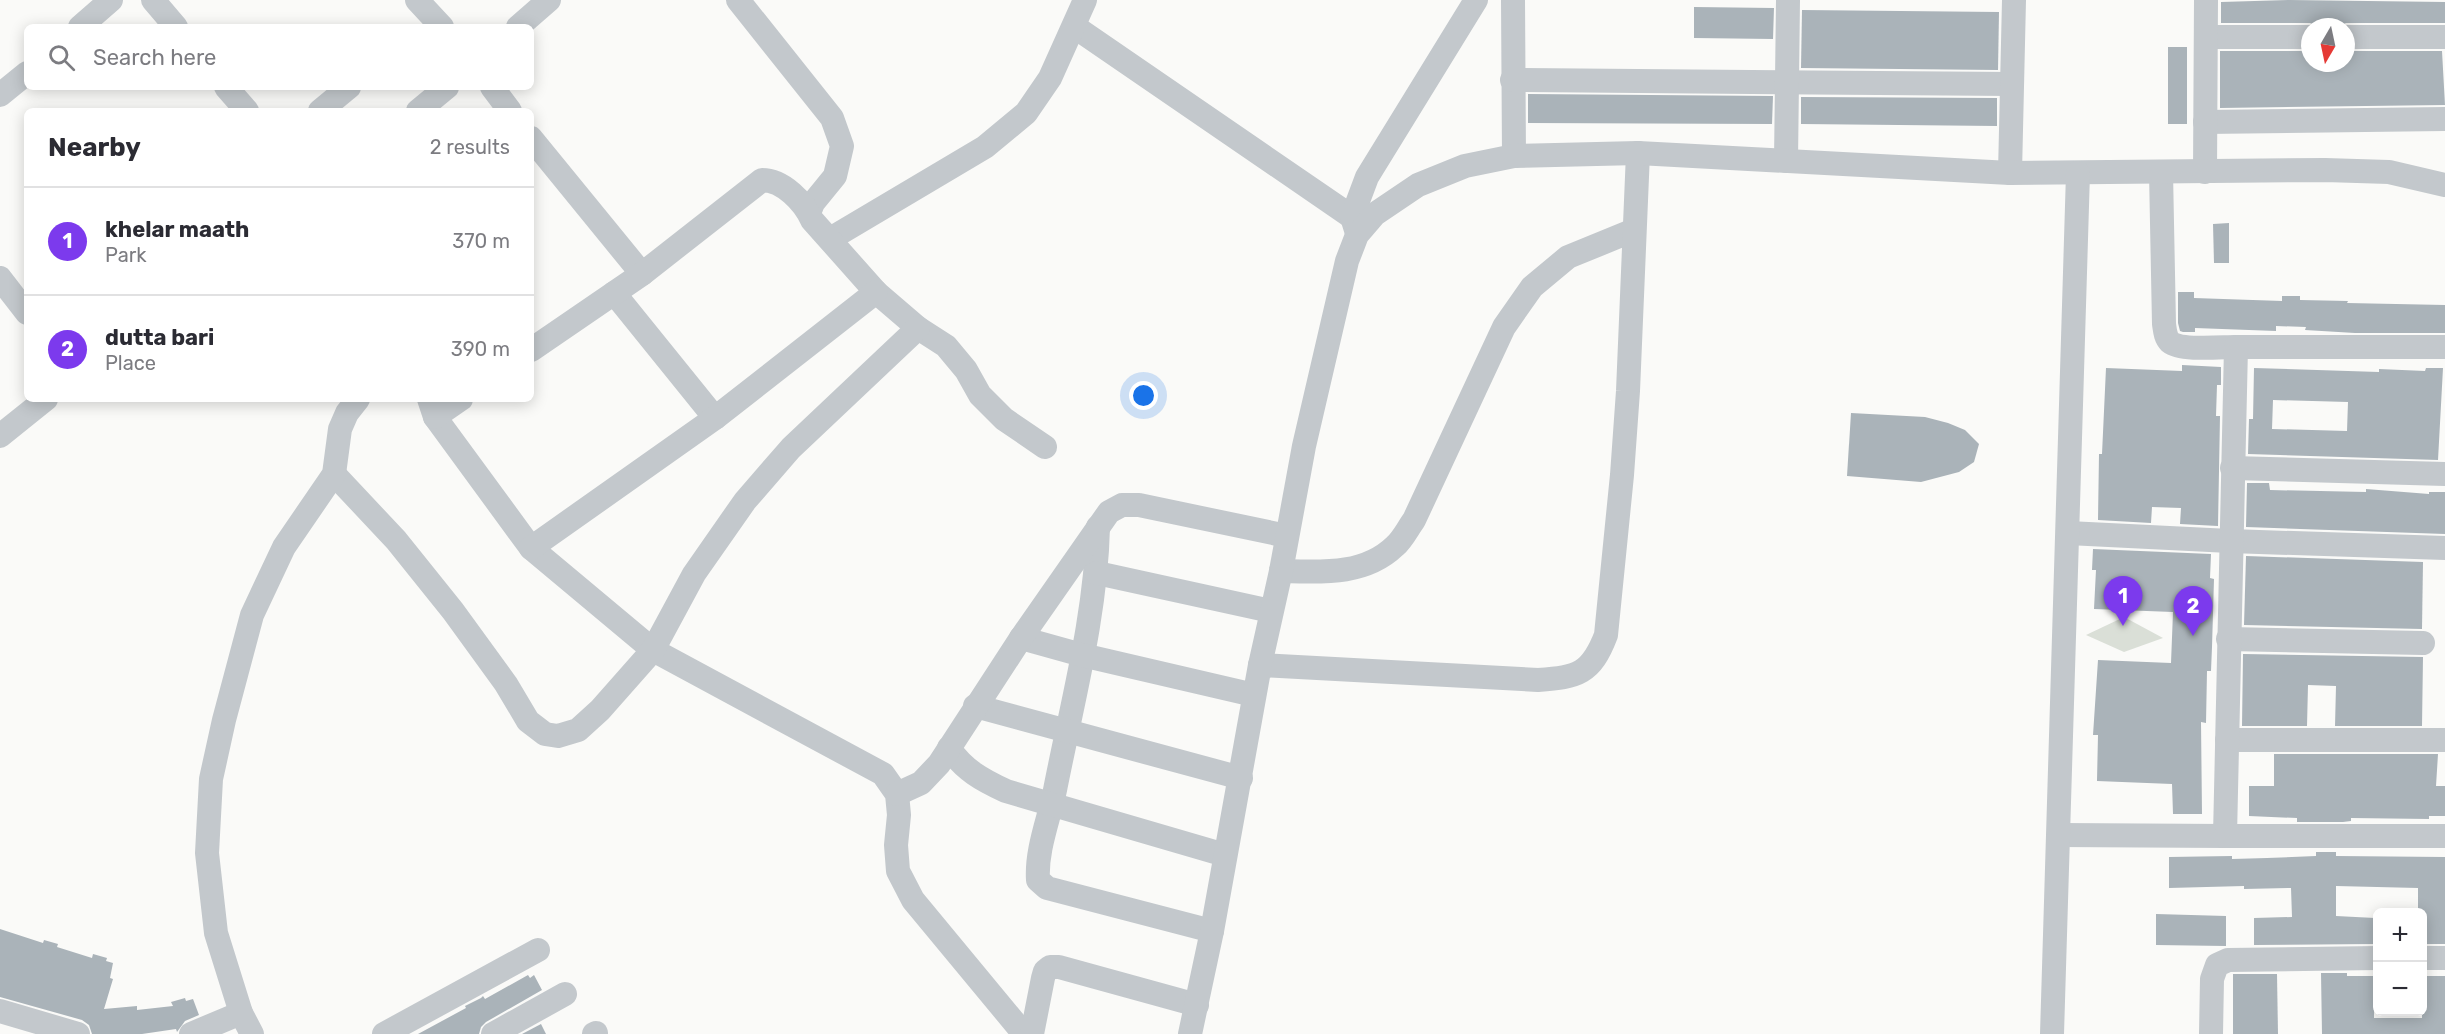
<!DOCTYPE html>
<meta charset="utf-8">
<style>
:root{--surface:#fff;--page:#f7f7f7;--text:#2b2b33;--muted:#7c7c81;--line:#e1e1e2;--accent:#7c3aed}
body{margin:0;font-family:Rubik,sans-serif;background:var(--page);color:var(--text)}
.controls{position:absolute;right:18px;bottom:18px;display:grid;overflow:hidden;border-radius:9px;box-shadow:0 3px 15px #0003}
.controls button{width:54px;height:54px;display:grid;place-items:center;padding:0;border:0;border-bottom:2px solid var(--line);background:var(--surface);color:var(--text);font:30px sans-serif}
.compass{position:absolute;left:2301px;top:18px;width:54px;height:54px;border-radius:50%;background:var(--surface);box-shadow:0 3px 15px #0003;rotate:189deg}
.you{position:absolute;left:1144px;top:396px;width:21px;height:21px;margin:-15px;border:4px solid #fff;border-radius:50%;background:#1a73e8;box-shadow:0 0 0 9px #1a73e833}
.badge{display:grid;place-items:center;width:39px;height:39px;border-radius:50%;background:var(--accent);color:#fff;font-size:20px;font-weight:700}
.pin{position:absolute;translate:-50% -50px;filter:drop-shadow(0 2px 3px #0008)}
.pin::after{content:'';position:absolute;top:32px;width:21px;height:18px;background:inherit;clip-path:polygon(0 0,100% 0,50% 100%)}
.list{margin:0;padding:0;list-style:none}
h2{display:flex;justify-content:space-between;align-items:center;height:78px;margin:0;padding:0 24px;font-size:26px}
h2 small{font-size:20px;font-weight:400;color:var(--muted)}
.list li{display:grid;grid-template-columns:39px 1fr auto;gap:18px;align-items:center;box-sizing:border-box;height:108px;padding:0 24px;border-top:2px solid var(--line)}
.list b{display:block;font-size:22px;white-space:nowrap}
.list p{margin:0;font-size:20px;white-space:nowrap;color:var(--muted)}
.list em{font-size:20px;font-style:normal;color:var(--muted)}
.icon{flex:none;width:33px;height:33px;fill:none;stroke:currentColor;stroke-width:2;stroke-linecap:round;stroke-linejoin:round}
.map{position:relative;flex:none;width:2445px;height:1034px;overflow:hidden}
.search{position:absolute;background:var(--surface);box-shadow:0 3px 15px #0003;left:24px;top:24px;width:510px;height:66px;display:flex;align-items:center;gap:15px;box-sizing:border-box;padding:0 21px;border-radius:9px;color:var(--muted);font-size:22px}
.panel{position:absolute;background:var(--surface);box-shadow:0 3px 15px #0003;left:24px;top:108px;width:510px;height:294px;border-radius:9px}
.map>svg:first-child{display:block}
.green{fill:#dadfd7}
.building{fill:#aab3b9;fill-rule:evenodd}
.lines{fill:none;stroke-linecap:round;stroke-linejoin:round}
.minor{stroke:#c3c8cc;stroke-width:24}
</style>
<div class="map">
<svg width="2445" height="1034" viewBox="0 0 2445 1034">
<rect width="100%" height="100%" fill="#fafaf8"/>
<polygon class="green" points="2124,617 2163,638 2124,652 2086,635"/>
<g class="building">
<polygon points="2290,0 2445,2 2445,23 2346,23 2336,27 2320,27 2310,23 2221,23 2221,2"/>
<polygon points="1694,7 1774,8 1773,39 1694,38"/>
<polygon points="1802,10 1999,12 1998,70 1801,68"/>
<rect x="2168" y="47" width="19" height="77"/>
<polygon points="2220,51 2310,51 2310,63 2346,63 2346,51 2442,51 2445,105 2220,108"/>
<polygon points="1528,94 1773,96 1772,124 1528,123"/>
<polygon points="1801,97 1997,98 1997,126 1801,124"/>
<polygon points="2229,223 2229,263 2214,263 2213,224"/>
<polygon points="2178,292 2194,292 2194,298 2282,301 2282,296 2300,296 2300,300 2348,301 2347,303 2445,305 2445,333 2355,333 2305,330 2306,327 2276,326 2276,331 2195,328 2195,332 2183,332 2180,331 2178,323"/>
<polygon points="2182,365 2221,367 2221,385 2217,385 2216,416 2220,416 2218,526 2180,524 2181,508 2152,507 2151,523 2098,520 2099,454 2102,454 2106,368 2182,371"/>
<path d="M2254,368L2379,372V369L2425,371L2426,368H2443L2438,460L2248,454L2249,419H2253ZM2273,400L2348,402L2347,431L2272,429Z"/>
<polygon points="1851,413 1925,417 1948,423 1965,430 1979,444 1974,462 1959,472 1921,482 1847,476"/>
<polygon points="2247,483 2269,483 2270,490 2366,492 2366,489 2429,494 2429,492 2445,492 2445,534 2246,527"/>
<polygon points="2093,549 2211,554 2210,578 2214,579 2212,647 2211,671 2207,671 2206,723 2201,722 2202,814 2173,814 2172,784 2097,781 2098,735 2093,735 2098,660 2171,663 2173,612 2094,609 2096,570 2092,570"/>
<polygon points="2246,556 2423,562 2422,629 2244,625"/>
<polygon points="2243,654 2423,657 2422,726 2335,726 2336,686 2308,685 2307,726 2242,726"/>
<polygon points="2274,754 2438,754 2436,786 2445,786 2445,816 2429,816 2429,819 2351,818 2351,821 2343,822 2297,822 2297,818 2249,816 2249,786 2274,786"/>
<polygon points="2316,852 2336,852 2336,856 2445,857 2445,944 2422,944 2422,912 2418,912 2418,888 2336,886 2336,916 2375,918 2375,944 2254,945 2254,918 2292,917 2291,888 2244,889 2244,886 2169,888 2169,857 2232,856 2232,859 2267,858 2316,856"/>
<polygon points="2156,914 2226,916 2226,946 2156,945"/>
<polygon points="0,929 43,943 44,940 58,944 57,947 92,958 93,954 107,958 106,961 113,963 110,978 113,979 104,1009 137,1006 137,1010 173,1006 171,1002 185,998 186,1001 193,999 199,1015 185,1021 177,1032 176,1029 142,1034 92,1034 89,1025 82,1020 0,997"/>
<polygon points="2321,973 2347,973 2347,976 2374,976 2374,1018 2422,1018 2422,976 2445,976 2445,1034 2322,1034"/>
<polygon points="2233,974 2277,974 2278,1034 2233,1034"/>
<polygon points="528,975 530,978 534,975 542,990 486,1022 481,1027 479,1034 418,1034 466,1008 465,1006 481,998 483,996 485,999"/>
<polygon points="541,1024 546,1034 522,1034"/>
</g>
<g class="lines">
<g class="minor">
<polyline points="153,0 176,27"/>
<polyline points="417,0 442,27"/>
<polyline points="738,0 832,118 842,146 835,176 813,203 809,213"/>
<polyline points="1513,0 1514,156"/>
<polyline points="80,27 111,0"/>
<polyline points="518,27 549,0"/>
<polyline points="1075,27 1352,217"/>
<polyline points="2206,37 2310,37"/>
<polyline points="2346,37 2445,37"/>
<polyline points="1512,80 2012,84"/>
<polyline points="226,87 247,111"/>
<polyline points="492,87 510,111"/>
<polyline points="0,95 27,73"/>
<polyline points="320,111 349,87"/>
<polyline points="418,111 447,87"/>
<polyline points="2205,122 2445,119"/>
<polyline points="531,138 642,274"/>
<polyline points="1786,161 1788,0"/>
<path d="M2161,172L2164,324C2165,330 2165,337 2170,342C2181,351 2221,347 2236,347"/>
<polyline points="2205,172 2206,0"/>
<polyline points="2010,173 2014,0"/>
<polyline points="1356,230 1352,217 1367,177 1476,0"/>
<polyline points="830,239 985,147 1026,113 1050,78 1085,0"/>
<polyline points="0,278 27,313"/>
<polyline points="614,293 715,418"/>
<path d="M531,350L642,274L762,180C783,180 804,202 812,220L876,292L918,328L946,346L966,370L980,395L1004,419L1045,447"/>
<polyline points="429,399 435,417 531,548 653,650 883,774 897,794 899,815 896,845 898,871 913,900 1024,1034"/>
<polyline points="435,417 461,399"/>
<polyline points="0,436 46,399"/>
<polyline points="2232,468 2445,474"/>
<polyline points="334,474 396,540 453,611 506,684 528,721 545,734 558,736 578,730 600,710 653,650 694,574 745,501 791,448 918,328"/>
<path d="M1098,527C1096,616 1072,703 1055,790C1049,819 1036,850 1038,880L1047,888L1212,931"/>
<polyline points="2068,533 2230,541 2445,548"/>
<polyline points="531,548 715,418 876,292"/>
<path d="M1281,571C1320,572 1364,576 1395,546C1403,539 1408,528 1414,520L1504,327L1532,287L1568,257L1634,230"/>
<polyline points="1097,573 1271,611"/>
<polyline points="1021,638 1082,655 1254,695"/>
<polyline points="2228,639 2423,643"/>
<path d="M1260,665L1538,680C1578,677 1591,674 1606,635L1622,475L1628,391L1638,153"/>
<polyline points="975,706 1241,778"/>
<polyline points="2227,740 2445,740"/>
<path d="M949,748C964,770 982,780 1006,791L1225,855"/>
<polyline points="897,794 921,783 939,764 1021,638 1109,512 1122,505 1139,505 1287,536"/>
<polyline points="2059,835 2225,836 2236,347 2445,347"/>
<polyline points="2225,836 2445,836"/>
<polyline points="2422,958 2445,958"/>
<polyline points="0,1011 78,1034"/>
<polyline points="191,1034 241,1013"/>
<polyline points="252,1034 241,1013 216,933 207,853 211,779 224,720 252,615 284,547 334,474 340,429 347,413 358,399"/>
<polyline points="384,1034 538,950"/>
<polyline points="493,1034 565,994"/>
<polyline points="594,1034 596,1033"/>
<polyline points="1032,1034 1043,978 1045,971 1050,967 1059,967 1197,1005"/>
<polyline points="1190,1034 1212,931 1260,665 1281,571 1304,446 1347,261 1357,235 1375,214 1418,185 1465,166 1514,156 1638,153 2010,173 2325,170 2389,172 2445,185"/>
<polyline points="2052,1034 2078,173"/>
<polyline points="2211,1034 2212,979 2217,965 2228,960 2378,958"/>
</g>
</g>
</svg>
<div class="controls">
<button>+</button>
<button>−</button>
</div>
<svg class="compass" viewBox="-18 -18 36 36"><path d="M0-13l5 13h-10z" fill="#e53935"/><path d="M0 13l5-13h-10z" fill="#7c7c81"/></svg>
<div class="you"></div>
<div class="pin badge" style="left:2123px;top:626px">1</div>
<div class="pin badge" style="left:2193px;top:636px">2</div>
<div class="search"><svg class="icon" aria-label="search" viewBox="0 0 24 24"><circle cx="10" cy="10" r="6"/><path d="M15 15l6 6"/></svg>Search here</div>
<section class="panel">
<h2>Nearby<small>2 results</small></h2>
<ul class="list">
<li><span class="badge">1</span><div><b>khelar maath</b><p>Park</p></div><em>370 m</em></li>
<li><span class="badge">2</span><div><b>dutta bari</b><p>Place</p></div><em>390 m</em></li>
</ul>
</section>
</div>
